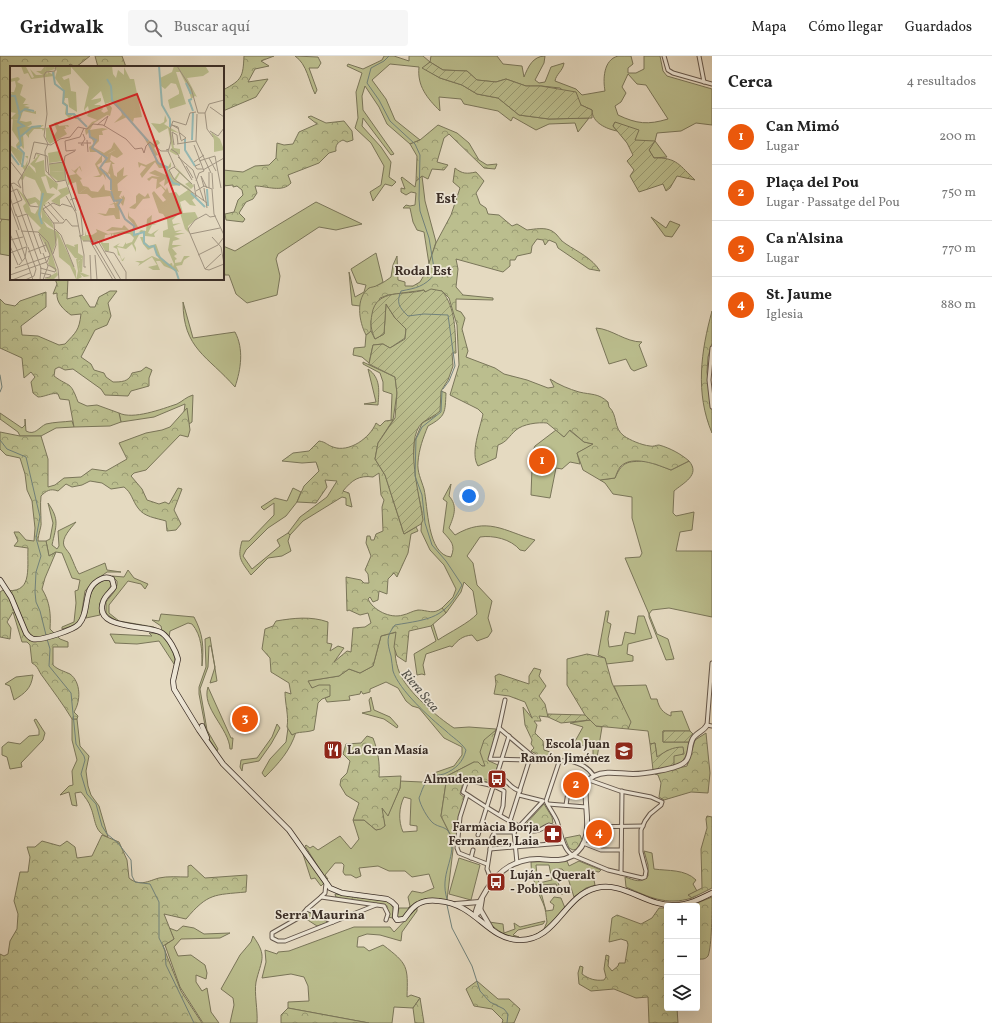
<!DOCTYPE html>
<html lang="es">
<meta charset="utf-8">
<style>
:root{--surface:#fff;--page:#f6f6f6;--text:#222;--muted:#767676;--line:#e0e0e0;--accent:#ea580c}
body{margin:0;font-family:Vollkorn,serif;background:var(--page);color:var(--text)}
.controls{position:absolute;right:12px;bottom:12px;display:grid;overflow:hidden;border-radius:4px;box-shadow:0 4px 16px #0002}
.controls button{width:36px;height:36px;display:grid;place-items:center;padding:0;border:0;border-bottom:1px solid var(--line);background:var(--surface);color:var(--text);font:20px sans-serif}
.you{position:absolute;left:469px;top:440px;width:14px;height:14px;margin:-10px;border:3px solid #fff;border-radius:50%;background:#1a73e8;box-shadow:0 0 0 6px #1a73e833}
.badge{display:grid;place-items:center;width:26px;height:26px;border-radius:50%;background:var(--accent);color:#fff;font-size:13px;font-weight:700}
.pin{position:absolute;translate:-50% -50%;border:2px solid #fff;box-shadow:0 1px 4px #0006}
.list{margin:0;padding:0;list-style:none}
h2{display:flex;justify-content:space-between;align-items:center;height:52px;margin:0;padding:0 16px;font-size:17px}
h2 small{font-size:13px;font-weight:400;color:var(--muted)}
.list li{display:grid;grid-template-columns:26px 1fr auto;gap:12px;align-items:center;box-sizing:border-box;height:56px;padding:0 16px;border-top:1px solid var(--line)}
.list b{display:block;font-size:15px;white-space:nowrap}
.list p{margin:0;font-size:13px;white-space:nowrap;color:var(--muted)}
.list em{font-size:13px;font-style:normal;color:var(--muted)}
.icon{flex:none;width:22px;height:22px;fill:none;stroke:currentColor;stroke-width:2;stroke-linecap:round;stroke-linejoin:round}
.map{position:relative;flex:none;width:712px;height:967px;overflow:hidden}
header{display:flex;align-items:center;gap:24px;box-sizing:border-box;height:56px;padding:0 20px;background:var(--surface);border-bottom:1px solid var(--line)}
header strong{font-size:19px}
nav{display:flex;gap:22px;margin-inline-start:auto;font-size:14px}
.search{width:280px;height:36px;background:var(--page);display:flex;align-items:center;gap:10px;box-sizing:border-box;padding:0 14px;border-radius:4px;color:var(--muted);font-size:15px}
main{display:flex}
aside{flex:1;background:var(--surface)}
.map>svg:first-child{display:block}
.grass{fill:#bbbe8e;stroke:#7a765a;fill-rule:evenodd}
.forest{fill:url(#forest-crowns);stroke:#7a765a}
.garden{fill:url(#garden-furrows);stroke:#7a765a}
.lines{fill:none;stroke-linecap:round;stroke-linejoin:round}
.stream{stroke:#71827c;stroke-width:1}
.minor-casing{stroke:#65584d;stroke-width:5}
.tertiary-casing{stroke:#65584d;stroke-width:6}
.secondary-casing{stroke:#3a2d26;stroke-width:6}
.minor{stroke:#eee7d7;stroke-width:3}
.tertiary{stroke:#eee7d7;stroke-width:4}
.secondary{stroke:#eee7d7;stroke-width:4.5}
.labels{text-anchor:middle;stroke-width:3.5;stroke-linejoin:round;paint-order:stroke}
.poi-label{font-size:12px;font-weight:bold;fill:#3a2d26;stroke:#eee7d7;text-anchor:end}
.neighbourhood-label{font-size:13px;font-weight:bold;fill:#3a2d26;stroke:#eee7d7}
.water-label{font-size:13px;font-style:italic;fill:#51504a;stroke:#eee7d7}
.quarter-label{font-size:14px;font-weight:bold;fill:#3a2d26;stroke:#eee7d7}
.inset-river{fill:none;stroke:#96bab6;stroke-width:2}
.inset-road{fill:none;stroke:#a19583;stroke-width:1}
.view{fill:#d62828;fill-opacity:0.15;stroke:#d62828;stroke-width:2}
.inset-edge{fill:none;stroke:#3a2d26;stroke-width:2}
</style>
<header>
<strong>Gridwalk</strong>
<div class="search"><svg class="icon" aria-label="search" viewBox="0 0 24 24"><circle cx="10" cy="10" r="6"/><path d="M15 15l6 6"/></svg>Buscar aquí</div>
<nav><a>Mapa</a><a>Cómo llegar</a><a>Guardados</a></nav>
</header>
<main>
<div class="map">
<svg width="712" height="967" viewBox="0 0 712 967">
<defs>
<pattern id="forest-crowns" width="20" height="18" patternUnits="userSpaceOnUse"><rect width="20" height="18" fill="#bbbe8e"/><path d="M2 6a3 3 0 1 1 6 0M12 15a3 3 0 1 1 6 0" fill="none" stroke="#999b74"/></pattern>
<pattern id="garden-furrows" width="10" height="10" patternUnits="userSpaceOnUse"><rect width="10" height="10" fill="#bbbe8e"/><path d="M-1 1l2-2M0 10L10 0M9 11l2-2" fill="none" stroke="#999b74"/></pattern>
</defs>
<rect width="100%" height="100%" fill="#e5dac1"/>
<filter id="stains"><feTurbulence type="fractalNoise" baseFrequency=".005" numOctaves="4"/><feColorMatrix values="0 0 0 0 .2 0 0 0 0 .09 0 0 0 0 .02 0 0 0 .5 -.17"/></filter>
<radialGradient id="worn" r=".72"><stop offset=".6" stop-color="#630" stop-opacity="0"/><stop offset="1" stop-color="#630" stop-opacity=".3"/></radialGradient>
<g class="grass">
<path d="M295,0L318,1L321,7L318,12H309L317,34L315,38C309,26 307,8 295,0Z"/>
<path d="M384,0H394L409,5V0H423L430,6L431,0H497L503,8L522,10L524,21C528,11 533,0 545,0L544,7L535,24L539,27L545,26L551,11L564,7C563,15 556,18 555,25L576,33L582,39L605,35C603,24 603,4 618,0C622,0 627,0 631,0L633,8L628,12V17H636L644,13V0H660L663,15L667,20L712,33V69L696,67L681,75L657,77L655,85L667,101L654,102L649,94L654,86L634,85L615,66L613,70L617,75C607,73 592,67 592,54L581,49L560,32L541,30H526L506,23L496,26L477,24L467,15L443,14L430,6L423,12L440,22L462,29L477,38L498,42L519,59L549,63L589,62L578,76L575,67L549,68L536,74L513,61L511,65L498,55L464,48L461,43L439,41L440,55C427,42 417,30 419,11L390,8L372,24L386,43L395,64L420,84L410,88L387,68L379,51L365,30L362,40L363,54L394,98L391,99L363,62L362,70L381,91L391,106L389,121L396,126L392,130L385,128L373,145L370,136L381,129L384,110L371,87L355,72L358,62L356,36L362,17L347,10L348,8L363,13L382,4ZM628,18L637,28L646,29L668,63C648,69 637,68 618,59L615,50L621,46L626,37L622,31Z"/>
<polygon points="422,120 425,145 436,186 429,208 424,176 417,174 413,166 410,152 403,152 406,149 410,150 415,149 416,137 411,136 406,139 401,136 401,132 405,133 401,122 402,121 415,131 416,125"/>
<polygon points="316,146 362,168 336,174 319,171 278,198 276,203 280,220 277,239 247,247 236,238 229,219 225,219 223,210 223,190 235,195"/>
<polygon points="651,161 666,172 670,165 680,169 672,181 665,180"/>
<polygon points="2,163 11,164 11,200 0,198 0,167"/>
<path d="M376,197L383,226C370,235 366,232 360,250L352,249L349,216L355,241L364,236L366,229L357,227L351,213Z"/>
<path d="M183,246L193,282L235,276C244,293 241,313 235,331C208,300 183,293 183,246Z"/>
<polygon points="386,248 395,262 406,273 405,282 390,292 383,288 373,289 369,307 362,301 353,299 354,292 365,291 366,279 371,275 375,283 384,278"/>
<path d="M596,272C612,273 625,286 642,286L639,289L647,310L634,315L631,313L626,303L609,308Z"/>
<polygon points="363,306 395,321 397,337 393,364 391,364 392,338 383,335 383,326 380,317 363,308"/>
<path d="M368,313C381,322 379,335 378,349L364,348L376,346Z"/>
<path d="M441,335L446,337C445,357 446,360 428,370C423,382 419,393 418,406C417,416 421,423 424,433C428,450 427,499 451,501C456,489 451,485 443,476L447,446L443,443L451,428L449,440C458,450 454,460 449,472L455,479C487,460 504,475 535,484L525,495L520,494C511,483 493,479 480,481L467,500L473,507L477,529L492,545L488,562L492,575L488,581L477,585L472,579C462,580 458,584 452,591L450,590L426,598L423,609L425,619L422,618L417,619L414,598L436,585L431,570L433,568L438,584C450,576 469,567 477,558L473,535L464,526L461,536L446,557L442,552L453,541L456,533L444,509L430,494L421,475L422,456L413,414L414,387L422,367L435,360Z"/>
<path d="M193,339L192,366L189,368L186,353L184,356L185,348L154,361L121,366L119,357C133,364 162,353 177,348C183,345 186,341 193,339Z"/>
<path d="M0,357L22,372L25,369V363L26,375C35,380 39,371 46,368C54,366 64,366 72,365L74,371L56,372L41,380H20L18,376L0,363Z"/>
<polygon points="556,374 564,381 569,374 584,386 594,388 577,397 580,408 570,406 562,413 556,412 550,442 531,439 532,412 530,401 535,390"/>
<path d="M648,405L671,414L689,405C701,419 683,427 674,435L673,457L676,460L694,456L692,474L680,476L676,495H712V561L669,552L652,554L649,558L657,578L668,583L674,603L666,604L649,561V558L625,502L640,501L642,497L632,462V441L613,438L605,427L600,424L615,422C623,403 630,406 648,405Z"/>
<path d="M293,432L301,436L297,446L286,460L268,472L246,494L243,500L252,513L280,490L277,484L288,477L290,479L288,485L291,495L282,500L268,502L251,519C241,505 237,502 242,485H249L274,459V447L264,454L261,451L275,442L287,445Z"/>
<path d="M48,447C60,464 56,470 52,489L57,493L59,490L58,475L76,466C71,472 61,482 64,490C66,494 70,497 71,501C74,507 75,512 79,518L105,507L107,514L121,516H107L93,526L85,535L81,561L76,569L62,573V571L74,566L76,547L75,535L78,534L80,524L72,522L62,497L56,496L49,500L46,485L50,483L53,467Z"/>
<path d="M128,514L134,522L148,528L145,533L141,528L128,525L109,549V557L119,565L154,571L156,573C140,570 118,570 106,557V546C111,539 118,534 117,525L112,520L124,521Z"/>
<path d="M107,523L112,528L100,547V559L86,562C88,546 89,529 107,523Z"/>
<polygon points="606,555 609,555 607,566 611,568 608,583 609,591 622,589 625,576 635,578 638,560 644,560 652,582 628,588 627,598 633,600 633,605 606,608 605,602 598,599"/>
<path d="M161,558L194,561C203,578 204,590 202,610C202,594 202,580 192,568L188,567L170,575L169,581L162,575L161,570L152,564L159,565Z"/>
<path d="M397,576C394,590 394,604 400,618C408,636 437,661 454,672L469,671L496,673L485,710H482L474,706L447,720L441,760L453,784V794L447,844C421,841 419,842 403,862L397,861L399,852H408L410,850L408,841L412,835L422,837L434,832L429,818L412,821L405,815H389L378,810L359,812L361,820L356,822L351,819H345L343,816L344,809L342,807H335L325,819L328,823H326L305,790L306,789L310,792L313,790L318,794L340,780L351,793L359,783L353,764H364L376,774L385,770L381,751L388,759L400,732V725L422,726L434,717L454,710L462,699V691L444,682L419,652L412,650L406,645L398,632L386,626L370,633V636L363,638L361,635L360,638L349,640L350,644L327,646L325,642L330,640L312,632L307,625L339,620L349,613L360,617L373,610L381,580ZM404,741L411,743L410,769L417,770V775L403,776C398,765 399,751 404,741Z"/>
<path d="M149,577C152,577 156,577 159,578C166,581 178,600 174,608L159,585L137,588L115,587L110,578L152,580Z"/>
<polygon points="210,581 217,625 210,627 215,611 211,590 209,590 208,611 200,633 207,674 218,693 217,695 207,680 199,638 199,631 206,611 205,583"/>
<path d="M33,619C31,633 25,637 14,644L10,630L5,628L16,621Z"/>
<path d="M646,629L651,643H657C659,652 663,657 671,660V656L682,655L690,675H663V686H689C687,698 686,707 672,710L668,694L657,702L655,687L650,688L648,675L628,673L630,666L614,630Z"/>
<path d="M208,631L231,682H233L232,693H230C229,672 201,652 208,631Z"/>
<polygon points="371,641 374,654 390,661 398,670 397,672 384,663 362,657 371,655 369,644"/>
<polygon points="36,663 45,677 43,684 21,707 22,711 10,713 7,701 2,699 2,691 8,686 20,688 29,680 39,679 39,674 34,664"/>
<path d="M72,663H77L80,690L89,700L86,715L88,730L91,739L99,750L108,781C94,776 96,765 91,752C89,746 85,741 81,736L75,737L77,750L72,749L69,736L60,739L69,730L73,729L72,715L77,704L72,684Z"/>
<polygon points="590,664 596,670 602,671 597,702 593,698 593,690 573,689 583,671 570,667"/>
<polygon points="277,668 280,672 271,688 259,705 243,708 242,715 240,711 241,704 257,702 272,681"/>
<path d="M288,672L292,679L296,676C290,695 279,707 265,721L262,717L270,703L286,686Z"/>
<polygon points="302,795 324,827 321,830 315,822 311,823"/>
<path d="M644,795L652,797L654,813C668,815 685,813 696,824L693,828L697,835L689,839L692,842C666,850 649,841 626,831L625,821C634,824 642,828 648,820V809Z"/>
<polygon points="459,802 480,809 471,844 449,838"/>
<path d="M567,805L569,810L579,805L601,814L599,816L592,815L595,829L586,832L574,841L567,819L562,813H554L562,839L556,828L539,829L546,855L553,854L554,849L550,846L554,841L561,842L565,852C556,863 548,873 535,879L544,873L547,866C546,860 546,853 543,847C537,834 531,821 531,806ZM536,809H549L552,824L539,827L537,819Z"/>
<path d="M417,852V855L402,876L401,885L380,879L367,878L358,881L357,891H364L369,895L383,889C408,908 408,910 407,941L411,939L420,942L413,952L394,951L392,967H369L288,952V946L309,945L308,930L304,921L291,918L262,922L266,906L265,894L277,898L278,896L289,895L354,871H390L394,876Z"/>
<path d="M545,865L543,868L518,874L513,879L519,881C506,881 497,875 489,866L503,868L504,877L515,873L514,867L520,871Z"/>
<polygon points="183,870 194,872 204,878 230,877 220,882 181,883 174,891 178,900 191,899 205,909 207,917 206,923 196,919 196,926 202,935 207,932 211,956 219,967 203,967 180,931 165,889 174,883 169,872 177,875"/>
<path d="M253,880C268,901 261,904 256,926C254,937 258,955 257,967H230L234,949L233,942L221,933L240,899L251,886Z"/>
</g>
<g class="forest">
<polygon points="0,0 90,0 76,11 70,8 68,11 11,11 11,164 0,163"/>
<polygon points="95,0 122,0 126,11 98,11"/>
<path d="M244,0H274L261,5L269,10L255,13L248,26L268,23L256,41L223,55V34C242,24 243,21 244,0Z"/>
<path d="M311,60L326,67L344,65L352,75L353,84L347,86L343,84C338,86 335,89 336,95L329,97L319,107L288,119L291,127C282,137 267,130 255,130L257,137L253,143L246,146L239,157L245,163L243,166L226,164L225,158L234,156L238,144L243,139L242,134L237,130L233,131V129L223,130V114L243,116L255,110L269,109L276,102L277,87L284,89L293,88L299,76L317,68L308,61Z"/>
<polygon points="438,69 457,77 469,87 479,104 487,109 497,108 495,113 484,112 449,78 444,82 437,106 448,109 444,114 432,113 428,123 422,120 416,125 417,100 410,88 420,84"/>
<path d="M455,112C462,118 467,118 476,116L484,125L476,137L480,148L486,152L488,158L499,159L512,170L517,168L527,174C535,173 545,171 552,175C558,178 560,185 566,188C578,196 592,202 600,215L589,213L558,192L556,187L549,184L545,189L543,184L537,183L532,190L531,197L517,200L515,204H510V210L503,216L456,203L458,213L456,231L463,239L493,242V244L456,243V254L461,256L465,262L462,273L468,295L466,301L495,312L504,318L527,324L548,332L554,331L550,323C559,329 569,333 579,336C592,339 598,337 608,346L609,351C618,359 613,372 624,380C630,384 641,389 650,390C653,391 656,389 659,389C670,392 681,398 689,405L671,414C658,409 632,398 620,411C618,414 616,419 615,422L600,424L583,414L577,397L593,388L584,386L570,374L564,381L547,367C538,366 523,368 516,374C509,380 507,386 498,389L496,402L478,410C470,397 480,373 483,358L478,353L450,339L459,309L457,269L449,242L442,235L425,236L424,234L388,239L380,242L371,265V275L366,279C359,266 355,242 369,232C371,231 375,231 378,229C383,227 387,224 391,221L393,209L397,200L398,224L405,226V230H413L420,226L426,216L436,187L451,159L460,132L453,126Z"/>
<path d="M55,223H68L67,243L82,239L90,251H95L99,241L110,235H117L108,247L111,260L107,269L95,274L81,301L91,308L94,314L104,317L106,321L113,326C121,326 129,326 132,317L141,315L146,311L152,314L149,322V330L131,335L128,340L105,339L101,333L73,313L65,314L59,311L55,313L54,320C70,332 70,324 78,346L87,350L97,349L119,357L121,366L110,370L74,371L69,344L60,343L58,338C52,336 45,341 38,341L33,337L31,326L35,321L31,316L24,322L22,302L0,292V243L5,248L15,250L20,245L46,236V251L21,270L22,279L38,280L59,289L65,288C76,276 79,275 81,258L71,259C64,254 56,247 57,237L53,238L57,228Z"/>
<path d="M712,255V287L708,301L707,316L712,354V377C695,337 701,295 712,255Z"/>
<path d="M187,352L190,374L188,381L180,379L146,414L134,417L131,420L142,433L147,444L159,448L165,446L169,448L178,432L182,433L174,454L181,468L176,474L167,475L166,465C156,462 144,461 138,452C132,444 132,437 124,431L111,433L102,427L90,425L82,429L72,431L66,428L58,435C50,432 46,435 41,440C40,449 41,457 41,466C42,470 38,478 38,485H46L49,500L56,496L45,522L42,533C50,546 51,558 50,573L60,583L68,586V591H53V609C58,614 64,615 70,618C81,626 81,645 74,656L78,660L77,663H72C63,648 53,635 43,621C38,615 39,611 32,607L30,589L27,586H22L13,556L7,566L11,572L10,583L0,581V536L3,534C33,539 27,514 28,492L14,490L18,485L14,476H19L26,484L34,485L35,472L32,445L27,434L25,418L20,402L6,399L0,393V376L20,380H41L48,403V431L55,429L64,422L81,421L92,413L106,415L127,403L119,387L146,377L162,374L170,371Z"/>
<path d="M393,364L378,387L375,403L385,419L404,478L416,471L418,475L411,478L408,497L397,521L394,517L388,523L387,538L379,535L378,544L373,546L370,541L368,543C373,554 390,563 403,559C408,558 412,555 418,554C428,554 433,559 442,552L446,557L431,570L409,575L406,606L397,600L394,591L396,576L381,580L373,610L360,617L349,613L339,620L308,625L312,632L319,629H330V640L322,643L318,647L314,674C306,677 298,675 292,679L287,671C289,660 285,648 285,636L291,638L289,627L271,616L270,602L262,593L265,573L273,570L276,565C294,562 311,560 328,566L327,587L332,588L330,595L338,590L344,592L334,606L347,595L351,596L353,572L365,571L371,567L368,557L360,559L349,554L347,555L346,521L361,524L364,527H369L368,518L365,514L371,500L366,487L367,480H370L371,484H374L376,478L383,475L382,451L384,444L381,439L379,417L373,421C359,419 352,424 343,435L349,437L352,451L346,449V442L342,441L303,465L290,479L288,477L300,461L327,441L337,425L325,424L327,431L316,447L297,446L304,430L319,415L316,406L302,407L282,405L293,397L309,395L319,385C326,386 327,389 333,391C349,397 370,382 376,367L380,370L385,365Z"/>
<polygon points="587,598 605,602 612,627 631,666 628,673 596,670 585,659 567,629 567,603"/>
<polygon points="534,612 541,614 539,620 546,630 539,640 545,648 548,661 539,660 541,665 534,665 537,669 535,677 543,685 544,694 550,696 549,701 541,701 531,695 534,692 531,688 532,684 525,669 523,651 532,662 525,646 509,640 494,638 496,628 495,620 499,618 529,628 529,620"/>
<polygon points="496,674 489,705 498,709 492,727 466,722 464,723 460,738 465,742 460,757 457,784 453,784 441,760 447,720 474,706 478,706 482,710 485,710 480,696 484,684"/>
<polygon points="706,677 710,717 708,737 691,736 664,744 659,741 661,727 658,719 655,718 687,710 695,684"/>
<path d="M367,680L373,682C378,695 380,707 379,721L401,720L400,732L388,760L382,752L385,770L381,773L376,774L364,764H353L359,747L346,739L340,729L341,723L347,717L350,705L343,698L346,688L361,687Z"/>
<polygon points="544,748 552,761 553,767 541,772 528,772 525,769"/>
<polygon points="707,760 712,761 712,832 692,842 688,839 702,832 701,793 707,772 706,763"/>
<path d="M102,779L119,786L127,804L129,822C140,831 148,825 159,822C167,820 179,821 188,821V810L191,809L205,822L247,819L246,836C214,839 208,837 186,863L164,858L174,883L163,890L181,935L202,967H0V898L4,900L8,898L10,885L17,873L18,858L14,845L20,816H28L30,801L27,791H35L42,785L60,790L67,785L75,791L77,802L92,800Z"/>
<polygon points="580,779 582,784 577,793 573,794 569,792 565,782"/>
<path d="M335,838L386,844C394,849 394,853 393,862L387,861L384,850L336,842Z"/>
<path d="M712,841C712,854 712,890 708,900C705,904 701,903 697,903V850H690Z"/>
<path d="M659,852H667V952H677L678,967H649L648,941L636,942L614,933L591,935L579,928L578,917L580,910L583,911L582,918C589,923 595,925 604,924L606,921L604,913L606,899L609,900L608,910L612,915L618,910L619,907H625L628,889L627,885L621,883L609,886L612,862L617,859L641,868L652,862Z"/>
<polygon points="307,855 326,864 327,867 317,870 303,861"/>
<polygon points="477,925 498,943 509,943 520,953 514,967 502,967 503,964 492,953 474,950 466,933"/>
<polygon points="420,942 424,967 415,967 413,952"/>
<polygon points="288,952 369,967 281,967 281,959"/>
</g>
<g class="garden">
<polygon points="430,6 443,14 467,15 477,24 496,26 506,23 526,30 541,30 576,36 581,49 592,54 592,62 549,63 519,59 498,42 477,38 462,29 440,22 422,12"/>
<path d="M615,66L639,74L635,84L655,85L649,94L654,102C677,101 680,110 695,124L677,120L670,132L666,135L663,128L639,136L630,120L634,114L627,105L633,99L627,87L613,70Z"/>
<path d="M431,233L442,235C456,252 455,276 456,297H452L453,310L448,324L441,335L440,355C435,360 428,362 422,367C404,384 420,442 423,464L421,468L404,478L385,419L375,403L378,387L395,362L397,337L395,321L369,308L373,289L383,288L390,292L405,283L406,273L395,262L386,248L384,278L375,283C371,274 370,268 372,258C376,232 405,240 424,234L425,236Z"/>
<polygon points="548,658 585,659 590,664 561,667 548,661"/>
<polygon points="663,675 690,675 693,678 689,686 663,686"/>
<path d="M655,687L657,701C666,695 672,691 683,691L684,698L674,700V708L672,710L653,714L650,688Z"/>
</g>
<g class="lines">
<g class="stream">
<path d="M389,0L384,5L371,12L367,27L379,44L390,65L415,88L420,99L419,143L420,155L429,182L435,218C424,231 416,232 401,235C396,247 399,251 408,260L424,258L448,259L455,310L449,325L443,333"/>
<polyline points="0,319 2,331 0,336"/>
<path d="M442,335L441,356L422,371L416,383L415,420L422,439L425,467L432,489L446,505L462,529C445,563 430,563 395,569C386,580 387,586 391,600C392,605 392,610 393,615C399,634 430,662 446,675C453,682 460,685 466,694C463,706 456,713 444,718C440,719 435,719 432,721C424,725 422,735 419,742C420,749 428,763 433,767C441,773 448,769 451,782C456,803 439,818 447,843"/>
<polyline points="0,384 7,393 26,401 40,461 36,482 41,500 36,516 35,536 36,546 40,555 46,579"/>
<polyline points="47,583 50,593 49,610 71,637 76,688 84,700 85,704 81,718 87,738 96,748 102,770 107,778 118,787 131,804 132,820 135,826 150,828 159,846 159,882 165,894 166,909 194,967"/>
<polyline points="447,849 452,872 472,910 480,935 490,946 504,953 508,958 507,967"/>
</g>
<g class="minor-casing">
<g id="minor">
<polyline points="664,0 668,14 673,17 712,28"/>
<polyline points="699,0 704,26"/>
<polyline points="712,292 709,324 712,351"/>
<polyline points="712,607 707,669 712,670"/>
<polyline points="505,644 499,672 538,705"/>
<path d="M499,672L490,703L571,705C581,708 588,711 594,720"/>
<path d="M559,706L546,745C549,752 554,758 557,765C561,776 562,792 572,799L608,814L642,822L645,821L646,815L641,796V774L645,765L650,758L661,749L662,746L651,741L620,735L589,724"/>
<path d="M497,720C510,724 507,731 520,735"/>
<polyline points="467,739 460,761 457,792 459,797 487,808"/>
<polyline points="548,748 586,751"/>
<polyline points="566,749 569,730"/>
<path d="M500,759L503,750L504,735L494,730L467,724L463,736C476,744 522,776 534,775C540,775 544,771 549,769L559,773"/>
<polyline points="510,765 529,705"/>
<polyline points="588,771 643,770"/>
<polyline points="514,776 543,745 519,739"/>
<polyline points="514,776 517,807"/>
<polyline points="478,779 509,680"/>
<polyline points="583,787 601,794 621,794"/>
<polyline points="490,793 563,787"/>
<polyline points="471,802 473,794"/>
<polyline points="621,817 622,735"/>
<polyline points="494,823 489,818 487,813 492,781 495,776 514,776"/>
<polyline points="326,827 325,837 320,842 307,853 300,861 272,877 272,882 278,885 285,885 376,849"/>
<polyline points="321,841 384,850 388,858 386,864"/>
<polyline points="307,853 333,866"/>
</g>
</g>
<g class="tertiary-casing">
<g id="tertiary">
<polyline points="456,848 479,846"/>
<polyline points="480,853 491,872"/>
<path d="M475,860C476,849 482,842 487,833C499,814 517,802 540,803C552,804 561,806 572,800C604,780 572,731 594,720C606,714 620,718 633,718C643,718 678,713 685,706C692,700 688,688 694,681C698,676 704,675 707,669"/>
<polyline points="475,860 480,855 482,843"/>
</g>
</g>
<g class="secondary-casing">
<g id="secondary">
<path d="M0,524L11,541L26,577C28,580 30,582 33,583C40,585 74,574 79,568C91,554 81,532 101,523C105,521 108,521 112,523L114,531C111,536 105,539 103,546C93,575 149,568 162,577C169,582 176,595 178,603L173,625L174,633L199,674L223,708L289,774L330,832L342,837L387,843L392,846L396,850L395,861L397,864L404,863C408,858 412,851 418,848C425,844 432,844 439,845C476,848 487,883 519,884C557,885 563,840 596,832C624,825 647,851 675,849C688,849 700,843 712,837"/>
<polyline points="202,670 207,682"/>
</g>
</g>
<use href="#minor" class="minor"/>
<use href="#tertiary" class="tertiary"/>
<use href="#secondary" class="secondary"/>
</g>
<defs>
<g id="restaurant-square" transform="scale(1)"><rect x="-9" y="-9" width="18" height="18" rx="4" fill="#8f2418" stroke="#eee7d7"/><path d="M-5-6h1v4h1v-4h1v4h1v-4h1v5L-1.5 .5V6h-2V.5L-5-1ZM5-6V6H3V1.5H1.5Q1.5-4 5-6Z" fill="#fff"/></g>
<g id="school-square" transform="scale(1)"><rect x="-9" y="-9" width="18" height="18" rx="4" fill="#8f2418" stroke="#eee7d7"/><path d="M0-5L7-2L0 1L-7-2ZM-4 1L0 2.5L4 1V4Q0 6-4 4Z" fill="#fff"/></g>
<g id="bus-square" transform="scale(1)"><rect x="-9" y="-9" width="18" height="18" rx="4" fill="#8f2418" stroke="#eee7d7"/><path d="M-5-6H5V4H4V6H2V4H-2V6H-4V4H-5ZM-3.5-4V0h7V-4ZM-3.5 1.2v1.5H-2V1.2ZM2 1.2v1.5H3.5V1.2Z" fill="#fff"/></g>
<g id="pharmacy-square" transform="scale(1)"><rect x="-9" y="-9" width="18" height="18" rx="4" fill="#8f2418" stroke="#eee7d7"/><path d="M-2-6h4v4h4v4h-4v4h-4v-4h-4v-4h4Z" fill="#fff"/></g>
</defs>
<g fill-rule="evenodd">
<use href="#restaurant-square" x="333" y="694"/>
<use href="#school-square" x="624" y="695"/>
<use href="#bus-square" x="497" y="723"/>
<use href="#pharmacy-square" x="553" y="778"/>
<use href="#bus-square" x="496" y="826"/>
</g>
<g class="labels">
<g class="poi-label">
<text x="610" y="692">Escola Juan<tspan x="610" dy="14">Ramón Jiménez</tspan></text>
<text x="347" y="698" text-anchor="start">La Gran Masía</text>
<text x="483" y="727">Almudena</text>
<text x="539" y="775">Farmàcia Borja<tspan x="539" dy="14">Fernandez, Laia</tspan></text>
<text x="510" y="823" text-anchor="start">Luján - Queralt<tspan x="510" dy="14">- Poblenou</tspan></text>
</g>
<g class="neighbourhood-label">
<text x="423" y="219">Rodal Est</text>
<text x="320" y="863">Serra Maurina</text>
</g>
<g class="water-label">
<text transform="translate(421 634) rotate(50)" y="5">Riera Seca</text>
</g>
<g class="quarter-label">
<text x="446" y="147">Est</text>
</g>
</g>
<g transform="translate(10 10)">
<rect width="214" height="214" fill="#e5dac1"/>
<path d="M11,0L16,1L22,12L24,11L20,3L26,9H33L26,5H31L35,0L37,9L38,6L42,8L45,5L44,10L21,13L18,7L14,8ZM95,38H99L102,42L100,50L97,49L84,57L80,64L92,62L98,63L92,65L93,69H89V75L83,81L94,87L102,82L105,84L99,87L96,94L90,86H80L79,81L84,78L79,66L76,69L75,64L82,56L87,54L77,50L79,45L93,43L91,45L94,47L98,45ZM3,53L16,56L21,55L22,58L17,61L34,59L30,62H35L33,65L32,63H24L19,69V72L15,67L13,68L14,83L11,80L8,83L13,87L11,97L15,100L18,93L15,90H18L17,102L26,110L17,102L19,99L26,107L25,102L20,98L28,90L26,88L30,89L25,97L34,94L35,108L48,118L47,124L43,121L40,123L36,110L31,111L37,127L45,128L34,138L39,136L33,140L36,150L32,144L31,151L37,161L48,166L66,205V213L60,200L49,191L48,171L42,188L48,209L43,214H34L47,206L38,198L40,189L28,165L31,162L15,146L13,140L16,137L7,122L17,133L25,131L30,135L31,126L25,114L15,110L13,114L10,113L15,105L0,83V79L7,83L6,79L9,75L2,64ZM26,136L29,141L25,148L21,146L19,139ZM201,66L210,73L214,84L204,86V74ZM92,89V96L87,99L90,103L91,98L92,99L91,102L98,107L102,118L101,125V115L95,106H93L95,109L96,114L93,108L90,111H83L90,109L85,98ZM70,100L72,106L69,101L66,107L72,113L70,114L73,120L78,121L68,128L66,116L58,119L57,110L66,108L61,103L64,105ZM55,105V114L48,115L40,109V106ZM57,121L60,127L50,133V140L41,135L51,128L48,124ZM129,127L135,131L138,127L140,132L133,133L125,143L119,142L126,137V130ZM118,145L119,150L124,154L128,161L124,163L125,168L130,167L124,178L126,182V186L122,178L116,183L107,181L112,194L115,191L113,195H112L110,190L108,189L107,183L103,181L110,177L107,180L113,181L116,176V178L122,176L124,172L120,168H106L104,171L103,167L101,171V168L95,169L94,175L91,174L93,177H99V185H95L89,174L73,175L69,170H75V165L76,169H82L87,166L86,163L98,168L118,164L96,165L102,161L112,162L114,159L119,164L122,163L124,160L115,155L124,159L118,152ZM57,178L65,181L64,179L68,178V187L73,190L72,206H70L68,196L72,192H65L55,179Z" fill="#bbbe8e" fill-rule="evenodd"/>
<path d="M35,0H102L103,8L106,12L108,4L114,9V1L120,13H124L132,51L124,52L123,56L117,51L104,57L112,49L111,45L101,36L95,38L91,25L81,34L91,32V35L84,39H90L93,43L79,45L78,40L75,43L77,50L74,43L79,21L61,1V8L52,11L54,14L59,12L61,25L66,26L67,46L59,41L58,32H55L54,36L58,39V47H64L66,51L72,53H65L63,49L59,52L55,48L56,40L53,37L54,25L45,12L47,5L44,0L45,3L36,6ZM164,0H199L196,1L199,6L193,10L177,12L187,31L185,30L180,34L181,39L178,35L181,32L178,22L170,6H166L176,38L160,43L158,34L169,28V25L166,18L161,17L155,23L151,20L150,12L162,6ZM8,11L10,13L7,16L13,19L10,29L16,33L13,38H19L14,40L20,41L18,42L22,46L26,45V48L13,45L10,54L0,53L6,47L0,46V26L2,29L1,26H4L6,20L5,15L0,16V13ZM155,49L157,55L154,58L169,67L161,65L164,82L170,83V88L166,89L159,85L162,82L158,62L149,67L141,57L150,58L154,56ZM47,56L49,60L58,59L59,61L55,60L56,63H54L57,68L40,78L36,73V62L40,61L43,71L47,65L44,57ZM132,68L144,79L143,75L148,74L150,77L144,82L148,89L145,90L150,98L158,101L161,96V101L158,103L164,113L169,106L164,99L184,120L181,123L175,118L179,116L170,107L166,114L179,122L186,131L182,134L186,140L180,139L175,134L170,136L173,147L185,146L188,152L178,160L179,167L175,163L170,147L162,154L163,158L171,157L163,160L165,165L172,164L165,167H175L164,170L170,173L163,175L162,179H172L162,182L167,188L164,190L167,193L165,194V197L171,196L174,190H180L174,194L172,199L166,200L169,206L154,200L150,195H146L150,204H143L138,201L147,199L142,191L128,200L130,197L125,195H133L142,190L149,193L144,181L138,184L133,178L130,171H133V167L129,166L131,164L136,165L137,153L142,149L141,157L147,158L142,159L138,167L141,168L149,163L144,168L145,171L135,170L134,175L139,180L146,178L151,192L159,198L162,197L163,201L164,198L158,184L160,172L153,171V165L158,163L157,154L153,148L149,147L142,127L144,125L153,136L156,134L152,129L155,125L151,120L146,123L147,113L142,112L139,115L137,113L142,110L150,111L139,107L145,104L158,110L155,105L157,102H149L145,96L132,112L130,108L136,101L131,99L129,102L128,96L136,99L146,94ZM155,113L154,120L159,116L161,120L171,119L178,124L169,130L166,126L159,127L157,121L156,124L149,117ZM104,76L113,88L107,92L101,89L100,94L105,98H102L104,109L107,111V107L114,101L113,110L118,109L106,119L105,112L98,107L101,96L91,98L95,94L94,90L97,93L98,88L105,84L101,83ZM94,118L95,124L100,125L105,137L112,135L113,129L115,132L113,140L110,136L109,139L110,153H106L104,149L95,150L87,147L96,148L99,142H105L104,138L99,139L104,137L100,130L82,132L77,128H68L78,121L81,125L88,126ZM71,190V195L69,194L68,196L70,206L80,210L74,211L70,208L72,211L66,214L68,205L66,193Z" fill="#bbbe8e" fill-rule="evenodd"/>
<path d="M49,85L53,95L39,97L38,87ZM54,96L55,105L40,106L39,98Z" fill="#bbbe8e"/>
<path d="M100,106L107,114L108,125H112L109,131L112,133L111,130L113,131V134L107,137L101,130ZM32,144L42,156L44,163L32,154Z" fill="#bbbe8e"/>
<path class="inset-river" d="M149,0L152,39L160,53V61M43,6L45,18L54,25L53,37L57,40V48H64L77,61M97,13L101,20L102,34L138,75M176,17L181,28M0,28L1,30H5L10,49L8,56L14,60L8,62L11,79L8,81L14,87L12,101M182,33L179,34L183,45M8,48L15,43L24,45M79,64L80,71L86,74L82,82L97,92L90,102L101,114V124M10,71L22,61L31,60M175,73V84L185,100M182,74L183,47M139,78L148,97L157,101L156,106L163,117L170,119M0,87L9,99M197,123L198,140M101,125L104,135L111,134L108,139L115,153L124,160V169L134,166V177L139,181L144,180L147,189L166,205L169,214M181,127L195,141M32,158L29,148L33,127"/>
<path class="inset-road" d="M167,0L181,22L188,47H195L199,38L214,34M200,41L214,51M195,47L197,63L203,71M87,59L98,50L94,60M169,63L162,59L168,61L171,74M200,65L208,70L214,62M170,67L176,72L171,75M73,68L75,73L71,79H74M77,74L78,86M186,75L201,107M186,75L187,48M68,77H81M167,78L186,75M164,79L162,66L167,69L168,78M184,79L194,105M159,83L161,75L160,63L163,55L176,59L180,47L186,46M161,83L167,87L182,114M66,84L56,85L55,75L70,71L74,62M35,85L36,105L46,116L56,114M35,85L38,78L34,70L37,48L34,9L36,6L45,5L46,0M158,85L165,101M168,91L183,104L194,135M199,92L206,105M24,93L26,87L37,90L39,109M0,95L12,110M189,95L205,90L211,122M54,96L56,115L66,145M54,96L55,90L65,85M184,96L194,89M39,98L54,96M190,98L185,100L187,103H193M176,100L183,112M193,104L214,92M202,107L203,123M12,109L13,127L20,140L29,141M0,115L31,202L30,214M186,115L189,107L194,105M0,118L4,117L11,122L8,116L19,97L24,76L41,79L50,73L60,71L68,61L77,63L83,58L93,59L116,73L125,83L132,82L134,87L136,80L140,76L151,85H158L159,83L156,84M182,118L164,101L159,104L164,113L197,137M184,118L186,131M194,121L191,110L197,122M194,122L197,142M199,122V106M186,125L194,120L202,123L204,148L214,169M0,126L7,123L12,134L3,138M56,130L66,147L74,189M0,131L6,150M60,134L65,132L70,140L73,169L69,170M38,136L54,154M0,139L9,164M34,139L49,156M33,143L44,158L46,179L43,188M33,143L43,137L50,140L52,138L62,141M6,148L17,180L15,192L9,199M206,150L200,151L196,148L185,154L178,163L195,203L199,204L214,198M7,151L17,148L31,188M43,157H53L56,153L62,160H68M45,163L51,169L64,201M6,164L23,214M11,165L28,166L38,176L48,203L49,214M0,168L12,195M29,168L36,186M180,168L210,162M202,171L211,181L214,198M0,174L13,171M73,175H88L111,214M80,175L103,214M83,175L106,214M35,176L40,189L37,196M0,180L8,199M95,185L104,187L116,206V214M18,186L36,179M0,187L16,181M74,189V201H76M80,189L81,214M85,189L87,214M188,189L208,179L214,171M38,199L46,203L45,206M5,202L40,190M30,202L45,206M195,203L211,188M31,207L41,209L40,211L35,212M0,209L37,196M2,214L20,207M15,214L24,210L26,203L18,181M33,214L38,200L33,187"/>
<path class="view" d="M127,28L171,147L83,178L40,60Z"/>
<rect width="214" height="214" class="inset-edge"/>
</g>
<rect width="100%" height="100%" filter="url(#stains)"/>
<rect width="100%" height="100%" fill="url(#worn)"/>
</svg>
<div class="controls">
<button>+</button>
<button>−</button>
<button><svg class="icon" aria-label="layers" viewBox="0 0 24 24"><path d="M12 4l9 5-9 5-9-5zM3 14l9 5 9-5"/></svg></button>
</div>
<div class="you"></div>
<div class="pin badge" style="left:542px;top:405px">1</div>
<div class="pin badge" style="left:576px;top:729px">2</div>
<div class="pin badge" style="left:245px;top:663px">3</div>
<div class="pin badge" style="left:599px;top:777px">4</div>
</div>
<aside>
<h2>Cerca<small>4 resultados</small></h2>
<ul class="list">
<li><span class="badge">1</span><div><b>Can Mimó</b><p>Lugar</p></div><em>200 m</em></li>
<li><span class="badge">2</span><div><b>Plaça del Pou</b><p>Lugar · Passatge del Pou</p></div><em>750 m</em></li>
<li><span class="badge">3</span><div><b>Ca n'Alsina</b><p>Lugar</p></div><em>770 m</em></li>
<li><span class="badge">4</span><div><b>St. Jaume</b><p>Iglesia</p></div><em>880 m</em></li>
</ul>
</aside>
</main>
